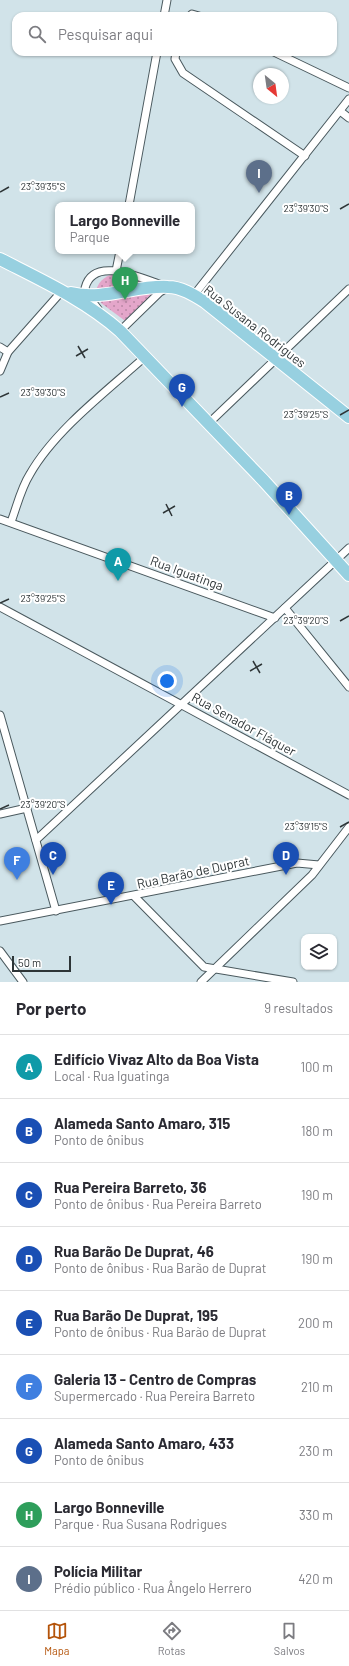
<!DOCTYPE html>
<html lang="pt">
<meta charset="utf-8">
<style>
:root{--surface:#fff;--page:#f7f7f7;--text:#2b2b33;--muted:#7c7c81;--line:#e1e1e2;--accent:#b45309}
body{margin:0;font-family:Barlow,sans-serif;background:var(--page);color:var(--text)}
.controls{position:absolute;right:12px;bottom:12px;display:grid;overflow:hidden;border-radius:8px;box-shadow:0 1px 3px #0004}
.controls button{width:36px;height:36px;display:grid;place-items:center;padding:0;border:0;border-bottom:1px solid var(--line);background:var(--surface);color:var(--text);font:20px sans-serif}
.compass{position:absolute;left:253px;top:68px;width:36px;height:36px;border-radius:50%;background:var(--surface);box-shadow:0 1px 3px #0004;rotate:151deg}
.scale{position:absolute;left:12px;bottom:10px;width:59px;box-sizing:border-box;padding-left:4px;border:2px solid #2e3537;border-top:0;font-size:11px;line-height:14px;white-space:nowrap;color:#2e3537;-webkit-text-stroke:3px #fff;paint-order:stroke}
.you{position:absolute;left:167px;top:681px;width:14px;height:14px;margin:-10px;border:3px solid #fff;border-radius:50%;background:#1a73e8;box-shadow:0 0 0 6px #1a73e833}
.badge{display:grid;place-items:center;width:26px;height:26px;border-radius:50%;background:var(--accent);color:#fff;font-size:13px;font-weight:700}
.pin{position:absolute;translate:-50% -33px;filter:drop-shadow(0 1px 2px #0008)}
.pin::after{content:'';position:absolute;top:21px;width:14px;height:12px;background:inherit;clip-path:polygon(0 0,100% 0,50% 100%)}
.popup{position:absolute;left:55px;top:202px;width:140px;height:52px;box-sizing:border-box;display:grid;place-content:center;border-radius:8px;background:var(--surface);filter:drop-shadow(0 1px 3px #0005);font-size:13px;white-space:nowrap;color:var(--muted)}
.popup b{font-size:15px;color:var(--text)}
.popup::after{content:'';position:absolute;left:50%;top:100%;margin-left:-8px;border:8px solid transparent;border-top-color:var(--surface)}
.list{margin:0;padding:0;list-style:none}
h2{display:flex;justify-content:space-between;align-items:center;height:52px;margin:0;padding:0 16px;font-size:17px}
h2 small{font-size:13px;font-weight:400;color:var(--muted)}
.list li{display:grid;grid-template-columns:26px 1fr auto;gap:12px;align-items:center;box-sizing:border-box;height:64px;padding:0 16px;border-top:1px solid var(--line)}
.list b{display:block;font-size:15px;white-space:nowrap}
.list p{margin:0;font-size:13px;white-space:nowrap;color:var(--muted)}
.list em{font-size:13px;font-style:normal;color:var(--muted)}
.icon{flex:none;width:22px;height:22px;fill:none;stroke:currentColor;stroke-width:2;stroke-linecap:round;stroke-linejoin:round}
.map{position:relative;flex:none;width:349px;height:982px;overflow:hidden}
.search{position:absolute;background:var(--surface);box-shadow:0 1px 3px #0004;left:12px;right:12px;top:12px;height:44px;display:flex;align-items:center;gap:10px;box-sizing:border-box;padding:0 14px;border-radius:12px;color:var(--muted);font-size:15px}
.sheet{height:628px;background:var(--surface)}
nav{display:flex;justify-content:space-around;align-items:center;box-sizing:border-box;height:56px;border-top:1px solid var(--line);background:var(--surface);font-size:11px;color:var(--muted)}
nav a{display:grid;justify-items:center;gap:2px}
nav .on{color:var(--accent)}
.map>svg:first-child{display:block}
.grass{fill:url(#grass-dots)}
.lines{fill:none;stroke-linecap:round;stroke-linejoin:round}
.street-casing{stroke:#4a595e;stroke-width:9}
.primary-casing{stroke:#fff;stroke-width:14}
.street{stroke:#fff;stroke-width:7}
.primary{stroke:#97d0e0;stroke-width:12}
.ticks{fill:none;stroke:#2e3537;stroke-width:1.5}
.labels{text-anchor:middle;stroke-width:4;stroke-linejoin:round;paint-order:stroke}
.street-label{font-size:13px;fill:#2e3537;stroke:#fff}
.ticks-label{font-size:10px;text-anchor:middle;fill:#2e3537;stroke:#fff;stroke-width:4;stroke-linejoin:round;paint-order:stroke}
</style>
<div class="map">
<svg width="349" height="982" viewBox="0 0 349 982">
<defs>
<pattern id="grass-dots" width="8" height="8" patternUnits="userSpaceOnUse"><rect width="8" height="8" fill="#e4a6ca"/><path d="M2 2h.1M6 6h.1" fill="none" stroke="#b988a5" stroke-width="1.8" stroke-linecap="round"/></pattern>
</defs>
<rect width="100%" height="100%" fill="#d1e3e9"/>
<path class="grass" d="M118,272L163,287L128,323L101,303L96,290C100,279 106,276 118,272Z"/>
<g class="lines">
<g class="street-casing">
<g id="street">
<polyline points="164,16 167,0"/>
<polyline points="190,16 192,14 199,16"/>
<polyline points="176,52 175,59 183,73 305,156"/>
<polyline points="274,52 349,88"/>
<polyline points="340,111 349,118"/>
<polyline points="129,205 157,52"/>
<polyline points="116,271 120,251"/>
<polyline points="194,295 349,99"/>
<path d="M98,309L88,296L85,288C93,256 138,277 159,284"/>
<polyline points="120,331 160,292 167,288"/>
<polyline points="0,347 8,352"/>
<polyline points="0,371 8,352 62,291"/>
<polyline points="209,423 349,289"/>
<polyline points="0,519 275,618"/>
<path d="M11,522C17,506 21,488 30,474C55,430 108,390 146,356"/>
<polyline points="0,607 349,795"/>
<polyline points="285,608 349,687"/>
<polyline points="0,715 56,911"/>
<polyline points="0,814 27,808"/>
<polyline points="36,840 349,548"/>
<polyline points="134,896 204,967 293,982"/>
<polyline points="0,921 297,863 319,865"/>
<polyline points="0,951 23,982"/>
<polyline points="201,982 312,875 349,827"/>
</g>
</g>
<g class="primary-casing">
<g id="primary">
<path d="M0,259C41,280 85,300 120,331L264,481L349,575"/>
<path d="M71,293C103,301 136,285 168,287C181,287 194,295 205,302L349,417"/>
</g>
</g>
<use href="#street" class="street"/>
<use href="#primary" class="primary"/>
</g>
<path class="ticks" d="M0,192L9,187M340,209L349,204M78,346L85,358M76,356L88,349M0,397L9,393M340,415L349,410M166,504L172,516M163,513L175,506M0,603L9,599M340,621L349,616M253,661L260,673M250,671L262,664M0,809L9,805M340,827L349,822"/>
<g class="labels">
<g class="street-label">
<text transform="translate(255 326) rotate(38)" y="5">Rua Susana Rodrigues</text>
<text transform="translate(187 573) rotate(20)" y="5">Rua Iguatinga</text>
<text transform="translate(244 724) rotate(29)" y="5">Rua Senador Fláquer</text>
<text transform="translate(193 872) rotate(-12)" y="5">Rua Barão de Duprat</text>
</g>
</g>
<g class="ticks-label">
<text x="43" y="190">23°39'35"S</text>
<text x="306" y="212">23°39'30"S</text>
<text x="43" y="396">23°39'30"S</text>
<text x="306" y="418">23°39'25"S</text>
<text x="43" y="602">23°39'25"S</text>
<text x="306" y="624">23°39'20"S</text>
<text x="43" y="808">23°39'20"S</text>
<text x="306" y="830">23°39'15"S</text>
</g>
</svg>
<div class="controls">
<button><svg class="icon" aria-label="layers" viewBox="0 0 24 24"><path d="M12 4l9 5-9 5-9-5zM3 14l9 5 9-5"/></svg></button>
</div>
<svg class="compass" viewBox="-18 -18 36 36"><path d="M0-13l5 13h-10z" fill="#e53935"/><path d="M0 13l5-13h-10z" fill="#7c7c81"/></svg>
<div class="scale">50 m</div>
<div class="you"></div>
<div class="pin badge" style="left:118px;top:581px;background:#0f9aa8">A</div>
<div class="pin badge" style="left:289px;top:515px;background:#1a4fb4">B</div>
<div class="pin badge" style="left:53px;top:875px;background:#1a4fb4">C</div>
<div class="pin badge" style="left:286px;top:875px;background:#1a4fb4">D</div>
<div class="pin badge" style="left:111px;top:905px;background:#1a4fb4">E</div>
<div class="pin badge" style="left:17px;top:880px;background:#3f7fe0">F</div>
<div class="pin badge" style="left:182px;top:407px;background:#1a4fb4">G</div>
<div class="pin badge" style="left:125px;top:300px;background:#2e9e5b">H</div>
<div class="popup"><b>Largo Bonneville</b>Parque</div>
<div class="pin badge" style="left:259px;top:193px;background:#5c6f8a">I</div>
<div class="search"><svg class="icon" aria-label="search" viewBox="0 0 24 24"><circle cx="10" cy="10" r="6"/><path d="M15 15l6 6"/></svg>Pesquisar aqui</div>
</div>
<section class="sheet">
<h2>Por perto<small>9 resultados</small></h2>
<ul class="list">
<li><span class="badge" style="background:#0f9aa8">A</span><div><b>Edifício Vivaz Alto da Boa Vista</b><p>Local · Rua Iguatinga</p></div><em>100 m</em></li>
<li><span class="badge" style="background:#1a4fb4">B</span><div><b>Alameda Santo Amaro, 315</b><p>Ponto de ônibus</p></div><em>180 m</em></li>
<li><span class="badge" style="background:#1a4fb4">C</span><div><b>Rua Pereira Barreto, 36</b><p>Ponto de ônibus · Rua Pereira Barreto</p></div><em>190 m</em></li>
<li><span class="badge" style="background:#1a4fb4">D</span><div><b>Rua Barão De Duprat, 46</b><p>Ponto de ônibus · Rua Barão de Duprat</p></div><em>190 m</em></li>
<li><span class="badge" style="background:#1a4fb4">E</span><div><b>Rua Barão De Duprat, 195</b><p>Ponto de ônibus · Rua Barão de Duprat</p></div><em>200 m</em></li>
<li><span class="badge" style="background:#3f7fe0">F</span><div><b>Galeria 13 - Centro de Compras</b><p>Supermercado · Rua Pereira Barreto</p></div><em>210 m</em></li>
<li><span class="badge" style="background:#1a4fb4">G</span><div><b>Alameda Santo Amaro, 433</b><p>Ponto de ônibus</p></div><em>230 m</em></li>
<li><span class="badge" style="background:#2e9e5b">H</span><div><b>Largo Bonneville</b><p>Parque · Rua Susana Rodrigues</p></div><em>330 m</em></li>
<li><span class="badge" style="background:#5c6f8a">I</span><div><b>Polícia Militar</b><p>Prédio público · Rua Ângelo Herrero</p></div><em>420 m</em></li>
</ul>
</section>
<nav>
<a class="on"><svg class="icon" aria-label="map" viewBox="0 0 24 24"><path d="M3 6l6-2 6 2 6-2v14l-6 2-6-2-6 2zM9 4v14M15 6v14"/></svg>Mapa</a>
<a><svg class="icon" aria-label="directions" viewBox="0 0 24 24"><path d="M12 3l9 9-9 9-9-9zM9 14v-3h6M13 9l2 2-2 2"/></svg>Rotas</a>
<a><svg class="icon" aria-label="saved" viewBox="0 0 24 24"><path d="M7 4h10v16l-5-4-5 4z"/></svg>Salvos</a>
</nav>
